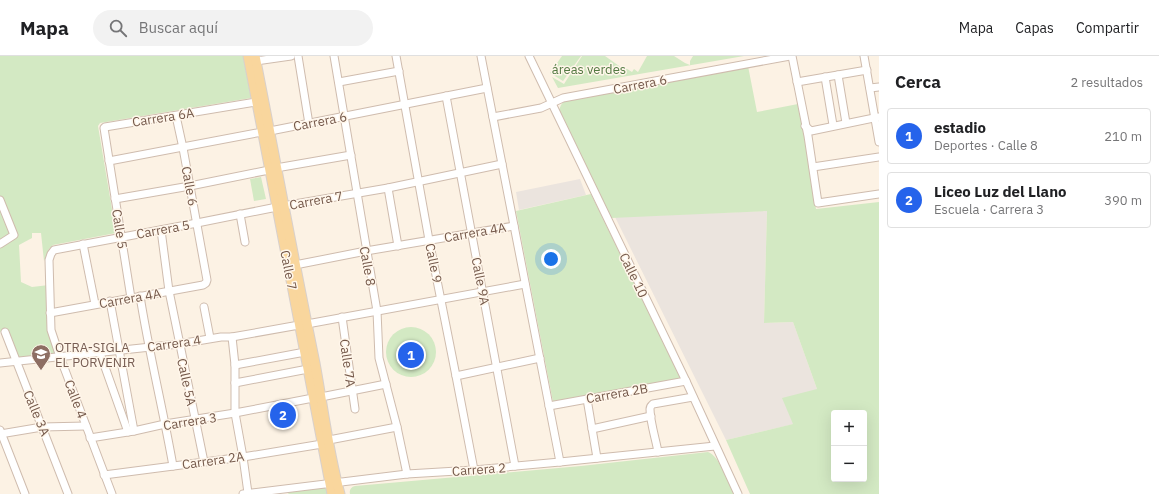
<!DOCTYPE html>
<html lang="es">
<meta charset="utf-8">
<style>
:root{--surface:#fff;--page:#f2f2f2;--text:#202124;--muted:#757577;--line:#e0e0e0;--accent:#2563eb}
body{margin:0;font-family:"IBM Plex Sans",sans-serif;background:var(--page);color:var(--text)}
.controls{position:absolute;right:12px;bottom:12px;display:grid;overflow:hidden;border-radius:4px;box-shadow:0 4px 16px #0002}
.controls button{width:36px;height:36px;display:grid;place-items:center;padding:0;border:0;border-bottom:1px solid var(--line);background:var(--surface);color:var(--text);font:20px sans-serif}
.you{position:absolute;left:551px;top:203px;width:14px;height:14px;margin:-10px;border:3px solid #fff;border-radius:50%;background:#1a73e8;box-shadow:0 0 0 6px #1a73e833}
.badge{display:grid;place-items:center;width:26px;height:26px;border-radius:50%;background:var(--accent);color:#fff;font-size:13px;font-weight:700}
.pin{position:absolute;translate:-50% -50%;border:2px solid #fff;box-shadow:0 1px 4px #0006}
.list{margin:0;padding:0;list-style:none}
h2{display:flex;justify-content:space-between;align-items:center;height:52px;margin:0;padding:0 16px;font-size:17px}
h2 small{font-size:13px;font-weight:400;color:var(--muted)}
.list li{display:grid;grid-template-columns:26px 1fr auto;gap:12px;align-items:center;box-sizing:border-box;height:56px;margin:0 8px 8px;padding:0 8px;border:1px solid var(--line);border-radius:4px}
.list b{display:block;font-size:15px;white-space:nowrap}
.list p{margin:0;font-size:13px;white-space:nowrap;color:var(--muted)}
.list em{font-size:13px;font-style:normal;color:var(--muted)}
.icon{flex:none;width:22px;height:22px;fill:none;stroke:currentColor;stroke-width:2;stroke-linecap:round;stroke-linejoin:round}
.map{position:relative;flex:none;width:879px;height:438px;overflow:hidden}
header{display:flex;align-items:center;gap:24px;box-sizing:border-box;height:56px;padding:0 20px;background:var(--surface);border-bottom:1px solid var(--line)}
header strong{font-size:19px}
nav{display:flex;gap:22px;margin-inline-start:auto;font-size:14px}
.search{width:280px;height:36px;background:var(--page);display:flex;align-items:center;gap:10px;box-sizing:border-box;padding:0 14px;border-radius:22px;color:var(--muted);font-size:15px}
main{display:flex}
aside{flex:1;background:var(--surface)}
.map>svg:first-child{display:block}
.industrial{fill:#ebe4de}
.green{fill:#d3e9c3;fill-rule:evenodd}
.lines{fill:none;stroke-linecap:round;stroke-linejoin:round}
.minor-casing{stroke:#cfbcae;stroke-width:9}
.major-casing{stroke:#d8d0cc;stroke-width:11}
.minor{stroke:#fff;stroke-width:7}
.major{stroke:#f9d69d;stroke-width:9}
.labels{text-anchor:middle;stroke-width:3;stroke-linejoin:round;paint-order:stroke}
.park-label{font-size:13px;fill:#537942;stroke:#fff6ea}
.street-label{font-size:13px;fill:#74584a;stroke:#fff6ea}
.education-label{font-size:13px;fill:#785e54;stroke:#fff6ea;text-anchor:start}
</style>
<header>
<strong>Mapa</strong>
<div class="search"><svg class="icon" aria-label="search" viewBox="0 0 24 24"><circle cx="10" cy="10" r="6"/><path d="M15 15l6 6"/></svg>Buscar aquí</div>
<nav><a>Mapa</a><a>Capas</a><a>Compartir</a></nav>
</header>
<main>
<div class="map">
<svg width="879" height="438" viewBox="0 0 879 438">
<rect width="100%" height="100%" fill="#fcf2e4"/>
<g class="industrial">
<polygon points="580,123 586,139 519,154 516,136"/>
<polygon points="767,155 764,267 793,266 817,333 794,368 726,384 615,161"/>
</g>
<g class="green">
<polygon points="0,0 243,0 251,42 100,67 98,70 116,177 53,189 49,193 44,205 41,177 32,177 32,182 19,189 21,226 32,231 49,229 47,267 56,298 18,302 7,274 0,276"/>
<polygon points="562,0 581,0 563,25 550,17"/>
<polygon points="582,0 605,0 622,12 624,11 632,16 634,13 638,16 647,0 674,0 685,7 690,9 690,5 693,0 744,0 558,32 552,21 564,28"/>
<path d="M748,10L757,56L798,48L805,80L816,153L879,146V438H750L726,384L793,368L782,342L817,333L793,266L764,267L767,155L611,162L559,54L561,49L564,45ZM834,357H864V423H834Z"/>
<polygon points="261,121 266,143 254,145 250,123"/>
<polygon points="591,138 681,323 553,346 516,155"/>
<circle cx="411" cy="296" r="25"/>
<path d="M708,396C720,400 728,427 734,438H350C349,434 351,431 355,430L581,410Z"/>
<polygon points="328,430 330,438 288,438 290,435"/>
</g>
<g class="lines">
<g class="minor-casing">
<g id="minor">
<polyline points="298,0 309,68"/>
<polyline points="334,0 377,255 379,302 397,371 407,418"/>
<polyline points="396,0 429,184 456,320 474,414"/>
<polyline points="481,0 560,406"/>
<polyline points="529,0 686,325 738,438"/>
<polyline points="792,0 808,80 818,147 879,138"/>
<polyline points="864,0 879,86"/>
<polyline points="256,5 291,0"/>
<polyline points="838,19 846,67"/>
<polyline points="825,21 833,69"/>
<polyline points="339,26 399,15"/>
<polyline points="797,26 867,14"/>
<polyline points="870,32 879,31"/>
<polyline points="446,40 515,410"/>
<polyline points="493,61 541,52 563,42 790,0"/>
<polyline points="805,70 811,75 879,61"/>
<polyline points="270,75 487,32"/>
<polyline points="109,105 262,76"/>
<polyline points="813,111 879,101"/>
<polyline points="276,112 351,99"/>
<polyline points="388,132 398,190"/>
<polyline points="115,143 190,130 269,114"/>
<polyline points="0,144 14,179 0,188"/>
<polyline points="240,158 245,186"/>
<polyline points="161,174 169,235 204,406"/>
<polyline points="83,188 95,248"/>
<polyline points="295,209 366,195 514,170"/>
<path d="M140,240C149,297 163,353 173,410"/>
<polyline points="131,242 104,72 105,71 256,46"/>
<polyline points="110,245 134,375"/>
<polyline points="204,251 210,282"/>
<polyline points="50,257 203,229 206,227 207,224 183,92 176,60"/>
<polyline points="342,261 355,353"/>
<polyline points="307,268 525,228"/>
<polyline points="5,276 68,438"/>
<polyline points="232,281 235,309 235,357 243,401 248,437"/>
<polyline points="100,297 128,376"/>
<polyline points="0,307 179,288 221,281 232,281 299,269"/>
<polyline points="235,309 305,296"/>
<polyline points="456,320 540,302"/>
<polyline points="235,327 308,313"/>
<polyline points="321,341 386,328"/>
<polyline points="587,343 597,402"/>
<polyline points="549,350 686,325"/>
<polyline points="592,373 651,360"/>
<polyline points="0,374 25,438"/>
<polyline points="0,378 42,371 86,370"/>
<polyline points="90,382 134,375 165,368 235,357 313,342"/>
<polyline points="329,384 397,371"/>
<path d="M658,396C656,384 650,366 650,353C650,350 651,350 653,348L693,341"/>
<polyline points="104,419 243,401 322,388"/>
<polyline points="112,438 60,301 51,274 49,204 51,198 54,194 197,167 277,151 388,132 502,108"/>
<polyline points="243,438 407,418 474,414 560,406 715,390"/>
</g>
</g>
<g class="major-casing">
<g id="major">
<polyline points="248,0 332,438"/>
<path d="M255,0C275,102 294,205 315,307C323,350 328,395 340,438"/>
</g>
</g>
<use href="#minor" class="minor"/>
<use href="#major" class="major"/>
</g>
<defs>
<g id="school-pin" transform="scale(1)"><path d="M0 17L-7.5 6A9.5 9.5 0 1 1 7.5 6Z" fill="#8d6e63" stroke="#fff6ea"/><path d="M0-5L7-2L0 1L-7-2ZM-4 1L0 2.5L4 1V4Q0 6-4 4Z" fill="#fff"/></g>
</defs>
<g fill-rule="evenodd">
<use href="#school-pin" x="41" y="298"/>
</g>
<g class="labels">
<g class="park-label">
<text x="589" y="18">áreas verdes</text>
</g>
<g class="street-label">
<text transform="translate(640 28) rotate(-11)" y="5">Carrera 6</text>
<text transform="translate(163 61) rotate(-9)" y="5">Carrera 6A</text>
<text transform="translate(320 65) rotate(-11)" y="5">Carrera 6</text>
<text transform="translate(190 130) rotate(80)" y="5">Calle 6</text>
<text transform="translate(316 144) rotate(-10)" y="5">Carrera 7</text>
<text transform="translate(120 173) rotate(81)" y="5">Calle 5</text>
<text transform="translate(163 173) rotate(-10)" y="5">Carrera 5</text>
<text transform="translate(475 176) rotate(-10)" y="5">Carrera 4A</text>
<text transform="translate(434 207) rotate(79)" y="5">Calle 9</text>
<text transform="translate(368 210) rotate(80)" y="5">Calle 8</text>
<text transform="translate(289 214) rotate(79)" y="5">Calle 7</text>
<text transform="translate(634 219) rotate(64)" y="5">Calle 10</text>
<text transform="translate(481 225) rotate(79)" y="5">Calle 9A</text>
<text transform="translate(130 242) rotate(-10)" y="5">Carrera 4A</text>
<text transform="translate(174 287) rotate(-8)" y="5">Carrera 4</text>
<text transform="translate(348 307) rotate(82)" y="5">Calle 7A</text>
<text transform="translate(187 326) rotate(78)" y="5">Calle 5A</text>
<text transform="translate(617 337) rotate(-10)" y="5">Carrera 2B</text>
<text transform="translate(76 343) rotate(69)" y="5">Calle 4</text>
<text transform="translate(37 357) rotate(67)" y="5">Calle 3A</text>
<text transform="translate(190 365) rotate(-9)" y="5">Carrera 3</text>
<text transform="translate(213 404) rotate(-8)" y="5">Carrera 2A</text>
<text transform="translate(479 413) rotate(-4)" y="5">Carrera 2</text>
</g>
<g class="education-label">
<text x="55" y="296">OTRA-SIGLA<tspan x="55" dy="15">EL PORVENIR</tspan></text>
</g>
</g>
</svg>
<div class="controls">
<button>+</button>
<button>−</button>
</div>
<div class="you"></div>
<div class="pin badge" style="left:411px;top:299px">1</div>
<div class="pin badge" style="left:283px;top:359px">2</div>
</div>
<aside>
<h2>Cerca<small>2 resultados</small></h2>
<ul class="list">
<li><span class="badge">1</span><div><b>estadio</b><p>Deportes · Calle 8</p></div><em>210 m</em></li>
<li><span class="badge">2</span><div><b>Liceo Luz del Llano</b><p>Escuela · Carrera 3</p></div><em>390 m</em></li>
</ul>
</aside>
</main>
